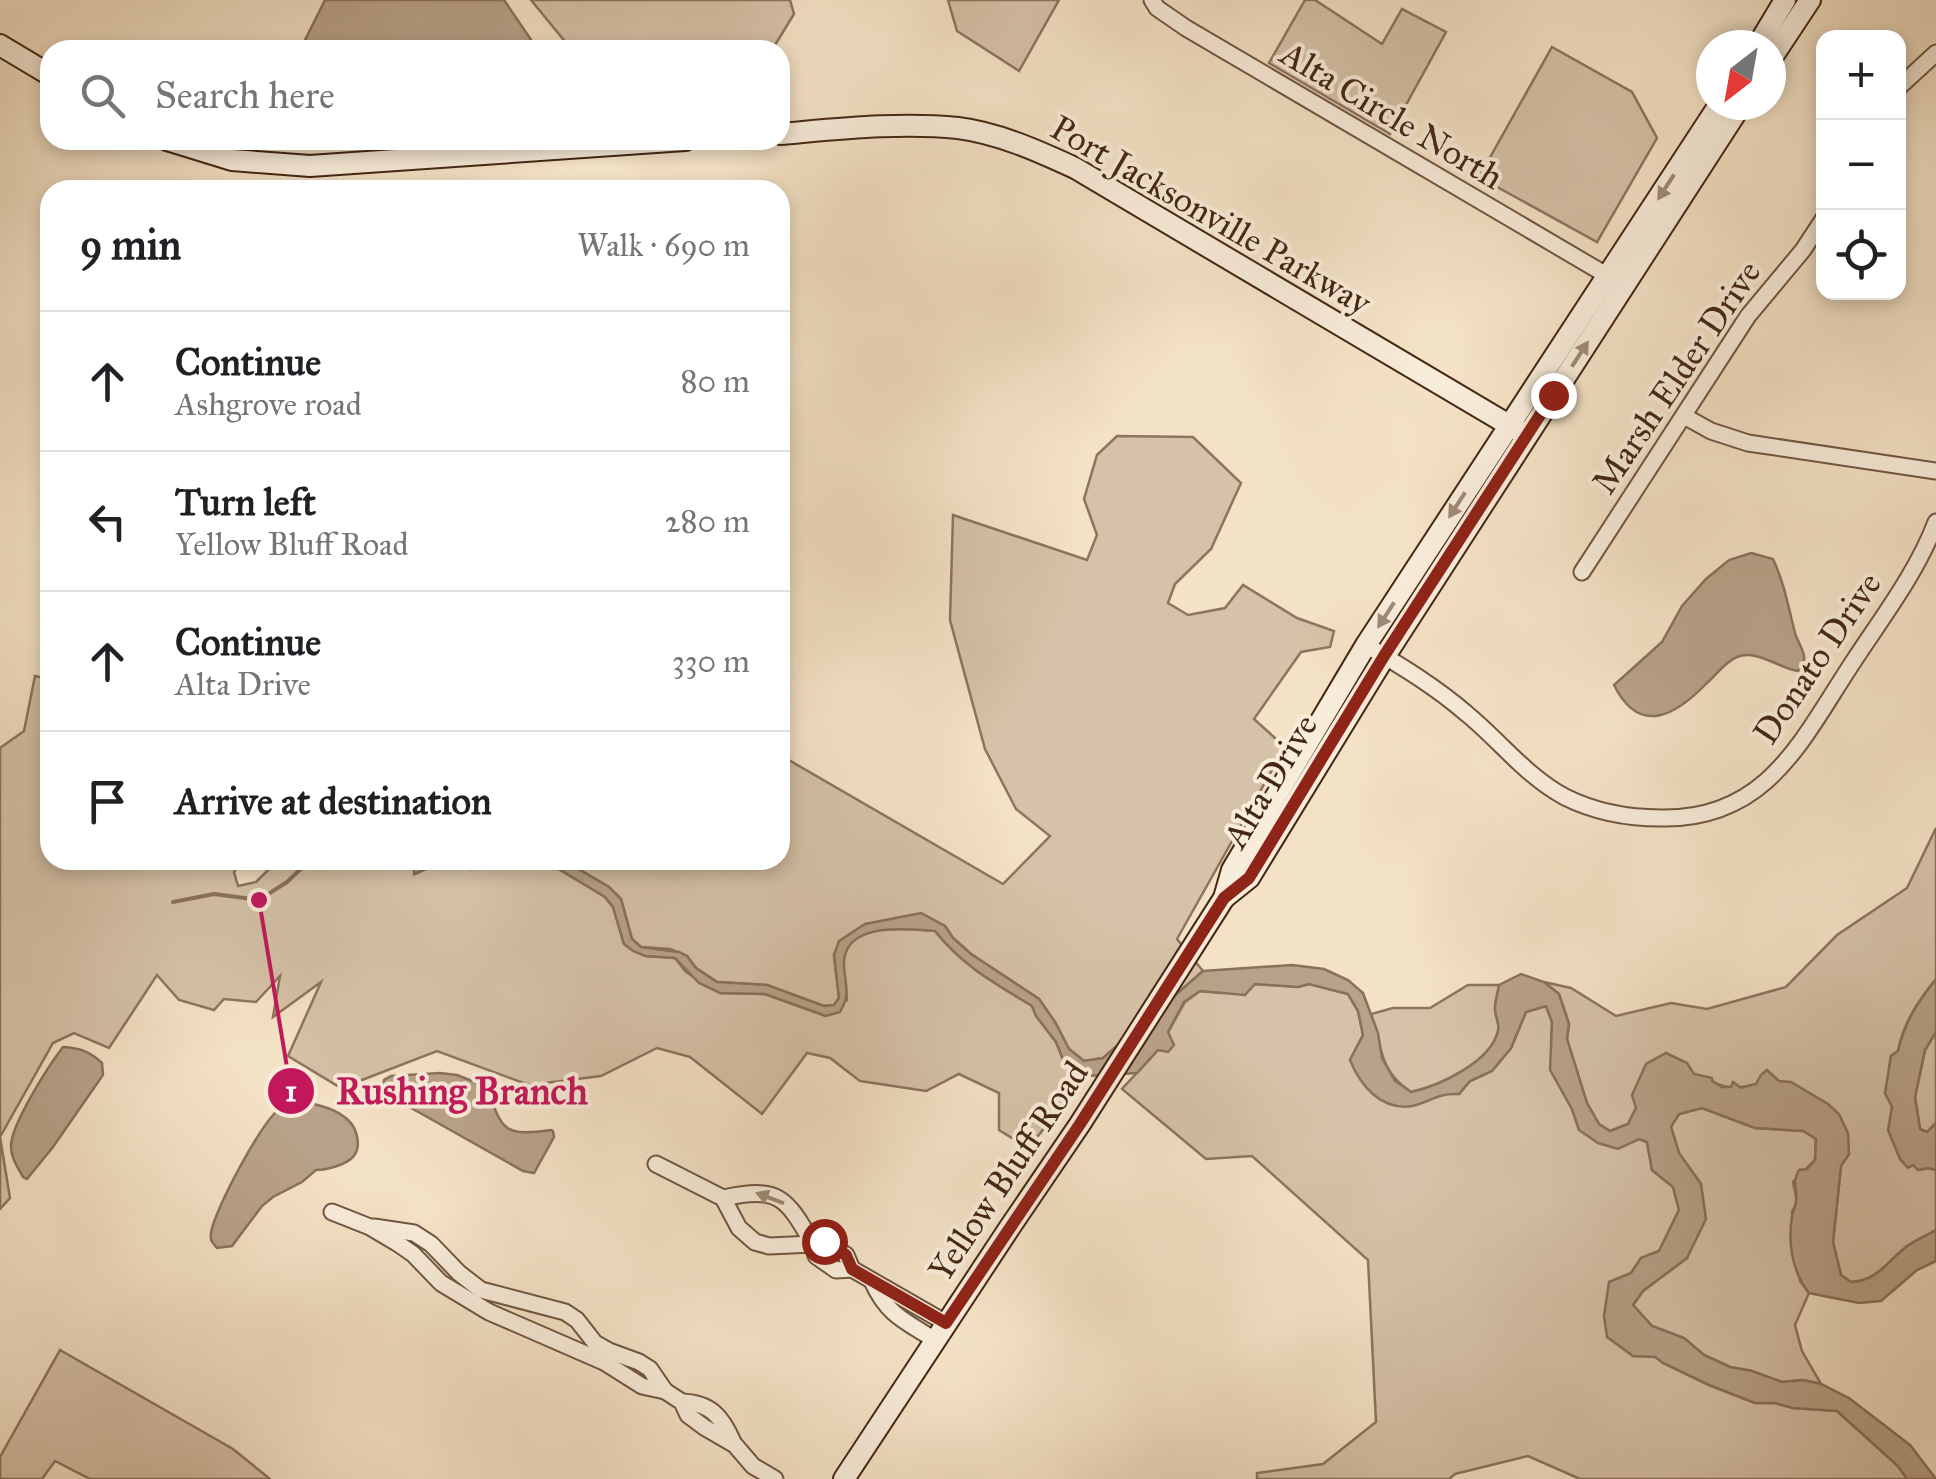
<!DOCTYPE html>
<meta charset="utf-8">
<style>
:root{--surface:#fff;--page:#f6f6f6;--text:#202124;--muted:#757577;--line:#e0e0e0}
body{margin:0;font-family:"IM FELL Great Primer",serif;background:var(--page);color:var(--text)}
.controls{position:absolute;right:30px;top:30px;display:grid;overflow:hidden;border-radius:20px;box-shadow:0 5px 15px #0003}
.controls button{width:90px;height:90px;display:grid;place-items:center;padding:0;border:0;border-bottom:2px solid var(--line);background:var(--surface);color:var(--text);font:50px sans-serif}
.compass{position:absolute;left:1696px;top:30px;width:90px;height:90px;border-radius:50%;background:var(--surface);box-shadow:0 5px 15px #0003;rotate:211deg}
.stop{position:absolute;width:30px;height:30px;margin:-22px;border:8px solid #8f2418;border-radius:50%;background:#fff}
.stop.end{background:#8f2418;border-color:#fff;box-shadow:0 2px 10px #0008}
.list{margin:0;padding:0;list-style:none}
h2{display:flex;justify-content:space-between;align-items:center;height:130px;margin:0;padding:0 40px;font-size:42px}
h2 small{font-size:32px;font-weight:400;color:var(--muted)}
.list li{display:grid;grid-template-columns:65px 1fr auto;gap:30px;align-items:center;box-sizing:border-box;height:140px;padding:0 40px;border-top:2px solid var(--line)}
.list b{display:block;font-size:38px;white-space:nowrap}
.list p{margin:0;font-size:32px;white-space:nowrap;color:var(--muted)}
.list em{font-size:32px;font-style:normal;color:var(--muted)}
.icon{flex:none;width:55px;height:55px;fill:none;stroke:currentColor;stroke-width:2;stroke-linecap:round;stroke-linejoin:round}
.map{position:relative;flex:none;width:1936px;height:1479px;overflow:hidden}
.search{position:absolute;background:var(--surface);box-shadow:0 5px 15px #0003;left:40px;top:40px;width:750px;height:110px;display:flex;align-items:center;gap:25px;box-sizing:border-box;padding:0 35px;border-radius:30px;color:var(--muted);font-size:38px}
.panel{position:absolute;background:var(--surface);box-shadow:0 5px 15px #0003;left:40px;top:180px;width:750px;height:690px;border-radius:30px}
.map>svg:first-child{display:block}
.green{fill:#d6c2a8;stroke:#8d745e;stroke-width:2.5}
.water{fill:#b8a289;stroke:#8a715a;stroke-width:2.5}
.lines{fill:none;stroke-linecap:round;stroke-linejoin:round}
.stream{stroke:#8a715a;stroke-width:4}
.street-casing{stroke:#705640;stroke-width:19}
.secondary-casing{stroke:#442713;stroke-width:24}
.street{stroke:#f8ecda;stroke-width:15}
.secondary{stroke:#f8ecda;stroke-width:20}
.oneway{fill:#9e8a76}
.route{stroke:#8f2418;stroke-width:12}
.labels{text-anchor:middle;stroke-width:8;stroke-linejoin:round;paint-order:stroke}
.street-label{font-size:35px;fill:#442713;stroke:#f8ecda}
.leader{fill:none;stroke:#c2185b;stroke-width:4}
.callout-dot{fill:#c2185b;stroke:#f8ecda;stroke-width:4}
.mark-label{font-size:30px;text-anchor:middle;font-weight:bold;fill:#fff}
.callout-label{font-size:38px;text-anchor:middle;font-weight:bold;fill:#c2185b;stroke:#f8ecda;stroke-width:8;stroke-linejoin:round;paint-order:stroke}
</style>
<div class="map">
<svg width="1936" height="1479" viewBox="0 0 1936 1479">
<rect width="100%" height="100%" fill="#f4e2c6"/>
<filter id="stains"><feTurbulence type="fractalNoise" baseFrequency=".002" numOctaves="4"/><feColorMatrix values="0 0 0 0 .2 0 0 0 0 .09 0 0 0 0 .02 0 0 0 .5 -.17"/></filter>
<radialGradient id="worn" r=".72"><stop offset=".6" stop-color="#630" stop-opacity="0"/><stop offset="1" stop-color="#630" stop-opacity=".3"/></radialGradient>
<g class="green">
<polygon points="531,0 790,0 794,14 772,50 572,50"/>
<polygon points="948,0 1059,0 1019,71 957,31"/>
<polygon points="1305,0 1315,0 1382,44 1402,9 1446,32 1390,134 1269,63"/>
<polygon points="1552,47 1632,92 1657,138 1597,242 1479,177"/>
<polygon points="1117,436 1193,437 1241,483 1211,549 1175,584 1168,603 1188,615 1225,608 1243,585 1297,618 1334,631 1330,647 1301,652 1254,719 1285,747 1177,939 1203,971 1103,1058 1084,1061 1069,1049 1055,1022 1039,999 971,954 953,938 945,926 866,924 834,955 839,998 834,1005 824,1006 767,985 717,982 696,968 687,956 670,949 641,947 632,939 621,899 609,887 563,860 780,860 780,755 1003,884 1050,836 1016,809 985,749 950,620 953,515 1087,560 1097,535 1084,499 1097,455"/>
<path d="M35,676L50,679V860H242L234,872L238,886L256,882L269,869L300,860H423L414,864L415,874L436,864L471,869L525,865L557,868L605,897L613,907L624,944L646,956L675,958L686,972L720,993L765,994L826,1016L847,1000C846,987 842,972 843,959C848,921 909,929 935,931C964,967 993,982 1032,1006L1036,1016L1056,1042L1065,1064L1087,1076L1028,1148L999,1130V1093L959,1074L926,1091L860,1081L830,1058L807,1053L762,1114L690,1057L657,1048L601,1076L529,1085L437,1051L341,1088L288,1056L321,982L273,1017L280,976L256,1002L224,999L214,1010L179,1000L157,975L109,1048L74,1033L53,1043L0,1137L10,1198L0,1209V748L24,731Z"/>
<path d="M1936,828V979C1917,1002 1904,1022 1898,1051L1891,1056L1886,1093L1892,1107L1889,1130L1918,1170L1928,1168L1936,1170V1230C1926,1236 1915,1240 1906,1247C1887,1262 1877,1281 1851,1282L1841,1275L1833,1242L1841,1166L1849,1154L1757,1084C1740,1088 1727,1090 1712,1081L1711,1078L1694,1074L1636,1108L1628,1124L1610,1131L1599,1124L1587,1103L1567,1039L1569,1024L1559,994L1544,982L1571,988L1616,1016L1671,1003L1707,1009L1786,987L1837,935L1907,888Z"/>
<polygon points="1255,984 1298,987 1309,984 1348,994 1358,1011 1363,1035 1350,1060 1410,1106 1443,1093 1459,1094 1470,1081 1492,1071 1511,1048 1526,1012 1546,1006 1552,1022 1551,1070 1572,1109 1579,1130 1639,1139 1647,1142 1652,1170 1673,1187 1679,1210 1659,1251 1641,1258 1631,1273 1633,1356 1655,1356 1663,1363 1709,1385 1755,1403 1775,1403 1793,1408 1837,1411 1898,1466 1907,1479 1580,1479 1528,1456 1455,1474 1449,1479 1257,1479 1257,1473 1323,1464 1376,1422 1368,1260 1252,1156 1206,1159 1122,1089 1158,1050 1185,1002 1200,991 1220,993"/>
<path d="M1468,985H1499C1498,993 1495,1001 1495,1009C1495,1017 1500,1023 1498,1031C1491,1062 1439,1086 1411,1092C1378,1070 1383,1048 1371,1014L1393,1008H1430Z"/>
<polygon points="1936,1032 1936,1123 1927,1132 1920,1129 1915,1097 1925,1050"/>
<polygon points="1702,1108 1755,1128 1804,1131 1816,1139 1815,1160 1793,1182 1797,1202 1792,1212 1800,1281 1809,1293 1795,1325 1802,1351 1821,1384 1803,1380 1782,1382 1752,1371 1730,1367 1704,1355 1684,1338 1652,1326 1633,1305 1643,1291 1687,1258 1701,1184 1679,1153 1671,1126 1679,1114"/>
<polygon points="60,1350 233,1449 270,1479 90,1479 55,1461 42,1479 0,1479 0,1457"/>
</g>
<g class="water">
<polygon points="325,0 504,0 538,50 300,50"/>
<path d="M1751,553L1773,559C1785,585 1788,606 1795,633C1797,640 1803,649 1804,656C1805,664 1802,666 1798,671C1779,668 1756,649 1737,657C1726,661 1716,675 1707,683C1676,715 1640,737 1614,685L1662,642L1682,606L1706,579L1729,560Z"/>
<path d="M423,860H563L609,887L621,899L632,939L641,947L679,952L687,956L696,968L717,982L767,985L824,1006L834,1005L839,998L834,955L839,941L865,924L921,913L945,926L953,938L971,954L1039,999L1055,1022L1069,1049L1084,1061L1103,1058L1203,971L1292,965L1324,969L1348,980L1363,993L1378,1033L1382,1058L1395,1081L1411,1092C1439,1086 1491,1062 1498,1031C1500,1023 1495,1017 1495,1009C1495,1001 1498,993 1499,985L1521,974L1544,982L1559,994L1569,1024L1567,1039L1587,1103L1599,1124L1610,1131L1628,1124L1636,1108L1632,1095L1646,1064L1666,1053L1687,1063L1694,1074L1712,1078V1081L1722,1087H1731L1733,1082L1741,1088L1756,1084L1761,1075L1767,1070L1779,1081L1791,1082L1828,1104L1839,1114L1848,1133L1849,1154L1841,1166L1833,1242L1841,1275L1851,1282C1877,1281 1887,1262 1906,1247C1915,1240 1926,1236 1936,1230V1261L1917,1270L1881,1301L1859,1303L1809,1293C1792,1271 1788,1243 1792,1216C1793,1211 1796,1206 1796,1201C1798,1186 1791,1185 1799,1170L1807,1169L1815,1160L1816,1139L1803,1131L1755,1128L1702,1108L1679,1114L1671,1127L1679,1153L1701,1184L1706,1219L1687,1258L1643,1291L1633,1305L1652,1326L1684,1338L1704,1355L1730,1367L1752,1371L1782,1382L1803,1380L1821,1384L1849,1398L1910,1445L1936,1479H1907L1898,1466L1837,1411L1793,1408L1775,1403H1755L1709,1385L1663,1363L1655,1357L1633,1356L1607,1337L1604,1316L1609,1282L1631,1273L1641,1258L1659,1251L1679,1210L1673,1187L1652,1170L1647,1142L1639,1139L1618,1149L1598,1143L1579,1130L1572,1109L1550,1070L1552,1022L1546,1006L1526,1012L1511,1048L1492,1071L1470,1081L1459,1094C1435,1093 1432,1102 1412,1106C1381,1111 1360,1085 1350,1060L1363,1035L1358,1011L1348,994L1309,984L1298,987L1255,984L1245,995L1200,991L1184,1002L1168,1032L1174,1045L1168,1052L1158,1050L1137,1073L1087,1076L1065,1064L1056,1042L1036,1016L1032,1006C993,982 964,967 935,931C906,929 842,921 844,966C845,985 851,994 840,1012L826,1016L765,994L720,993L699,983L675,958L645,956L633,951L624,944L613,907L605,897L557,868L525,865L471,869L436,864L414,874V864Z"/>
<path d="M1936,979V1032L1925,1050L1915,1097L1920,1129L1927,1132L1936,1123V1170L1928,1168L1918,1170L1913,1165L1908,1168L1900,1159L1888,1130L1892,1107L1885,1093L1891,1056L1898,1051C1904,1023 1918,1002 1936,979Z"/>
<path d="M63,1047C80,1048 89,1051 102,1063L103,1075L53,1147L27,1179L23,1177C18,1168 11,1158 11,1147C10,1126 49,1065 63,1047Z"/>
<path d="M440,1073L457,1075L485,1086C504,1129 500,1137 551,1130L553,1131L554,1137L534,1173L523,1171L383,1092L384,1080L391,1076Z"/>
<path d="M306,1102C321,1106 337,1109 349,1121C357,1129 362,1147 353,1157C345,1165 327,1170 316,1170L302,1182L273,1197L262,1206L232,1246L217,1248C212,1242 210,1241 211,1233C214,1211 263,1118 282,1107C288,1103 298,1103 306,1102Z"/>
</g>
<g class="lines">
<g class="stream">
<polyline points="368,860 412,868 418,866"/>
<polyline points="173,902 214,894 259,900 287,882 310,860"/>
</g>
<g class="street-casing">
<g id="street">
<polyline points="1152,0 1157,8 1186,28 1608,276"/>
<polyline points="1898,88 1936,53"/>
<polyline points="1684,416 1711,431 1748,443 1936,471"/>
<polyline points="1582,572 1748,316 1803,250 1824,218"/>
<path d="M1366,645C1401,666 1436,687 1467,714C1500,741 1527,777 1565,797C1595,812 1627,818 1661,818C1769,820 1803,737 1855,659C1884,615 1917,572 1936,522"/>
<polyline points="656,1164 723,1198 739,1228 755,1242 769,1246 813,1244 816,1256 836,1270 852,1269"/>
<path d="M723,1198C779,1186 786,1197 813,1244L824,1241L846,1255L852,1269L946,1323"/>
<polyline points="332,1212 370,1227 397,1243 413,1254 441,1283 489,1312 604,1362 642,1386 665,1391 682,1402 688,1415 704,1427 735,1445 753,1466 775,1479"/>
<polyline points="374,1227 414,1233 431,1244 459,1273 481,1290 565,1312 577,1320 595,1343 609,1351 639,1362 650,1369 665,1391"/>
<path d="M872,1281C887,1315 905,1321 935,1340"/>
<path d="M682,1402C711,1403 722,1417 733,1442"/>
</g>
</g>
<g class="secondary-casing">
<g id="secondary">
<polyline points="0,45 50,75"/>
<polyline points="1758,45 1785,0"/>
<polyline points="1771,59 1810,0"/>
<path d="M780,134C839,129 899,122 958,128C998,133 1038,151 1075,168L1519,431"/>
<polyline points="167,140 232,160 310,166 685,140"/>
<polyline points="1224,898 1249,878 1385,656 1741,105"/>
<polyline points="844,1479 1010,1227 1080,1124 1224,898 1232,870 1366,645 1719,105"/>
</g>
</g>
<use href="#street" class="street"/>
<use href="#secondary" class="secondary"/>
</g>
<defs><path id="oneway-solid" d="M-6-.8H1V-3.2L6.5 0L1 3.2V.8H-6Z" transform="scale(2.5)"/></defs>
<g class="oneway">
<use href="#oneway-solid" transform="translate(1666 187) rotate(123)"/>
<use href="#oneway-solid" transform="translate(1580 354) rotate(-57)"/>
<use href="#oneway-solid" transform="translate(1457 505) rotate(123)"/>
<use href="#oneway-solid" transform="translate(1386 615) rotate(123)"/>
<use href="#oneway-solid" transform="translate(770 1198) rotate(-159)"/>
</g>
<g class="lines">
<polyline class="route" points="824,1241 846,1255 852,1269 946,1323 1080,1124 1224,898 1249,878 1384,656 1553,395"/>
</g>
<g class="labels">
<g class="street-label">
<text transform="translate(1392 115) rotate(31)" y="12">Alta Circle North</text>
<text transform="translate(1211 215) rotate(30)" y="12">Port Jacksonville Parkway</text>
<text transform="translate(1676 377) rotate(-56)" y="12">Marsh Elder Drive</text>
<text transform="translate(1817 658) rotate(-56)" y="12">Donato Drive</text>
<text transform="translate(1270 781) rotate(-59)" y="12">Alta Drive</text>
<text transform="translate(1008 1171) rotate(-56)" y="12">Yellow Bluff Road</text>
</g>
</g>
<path class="leader" d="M259 900L291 1091"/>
<g class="callout-dot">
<circle cx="259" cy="900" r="10"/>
<circle cx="291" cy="1091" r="25"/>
</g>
<g class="mark-label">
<text x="291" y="1101">1</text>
</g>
<g class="callout-label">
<text x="462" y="1104">Rushing Branch</text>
</g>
<rect width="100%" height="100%" filter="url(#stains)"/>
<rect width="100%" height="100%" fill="url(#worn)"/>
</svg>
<div class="controls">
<button>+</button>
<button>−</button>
<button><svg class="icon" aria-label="locate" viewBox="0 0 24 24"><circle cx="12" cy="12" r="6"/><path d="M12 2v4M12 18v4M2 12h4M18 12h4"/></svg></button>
</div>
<svg class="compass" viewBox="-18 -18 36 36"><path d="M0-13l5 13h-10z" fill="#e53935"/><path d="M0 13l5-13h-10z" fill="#757577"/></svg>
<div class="stop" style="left:824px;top:1241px"></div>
<div class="stop end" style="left:1553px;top:395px"></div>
<div class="search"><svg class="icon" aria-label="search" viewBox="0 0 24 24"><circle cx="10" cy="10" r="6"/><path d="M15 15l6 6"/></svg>Search here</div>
<section class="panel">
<h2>9 min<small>Walk · 690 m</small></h2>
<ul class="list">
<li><svg class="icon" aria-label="ahead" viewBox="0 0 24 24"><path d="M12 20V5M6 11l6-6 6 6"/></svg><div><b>Continue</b><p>Ashgrove road</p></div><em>80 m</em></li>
<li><svg class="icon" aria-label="left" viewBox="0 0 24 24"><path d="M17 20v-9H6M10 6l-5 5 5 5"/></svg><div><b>Turn left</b><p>Yellow Bluff Road</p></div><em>280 m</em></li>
<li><svg class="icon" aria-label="ahead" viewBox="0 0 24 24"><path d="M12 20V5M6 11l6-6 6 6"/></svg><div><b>Continue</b><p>Alta Drive</p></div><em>330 m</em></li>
<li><svg class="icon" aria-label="arrive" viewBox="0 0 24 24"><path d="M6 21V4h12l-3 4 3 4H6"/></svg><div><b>Arrive at destination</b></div></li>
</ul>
</section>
</div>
